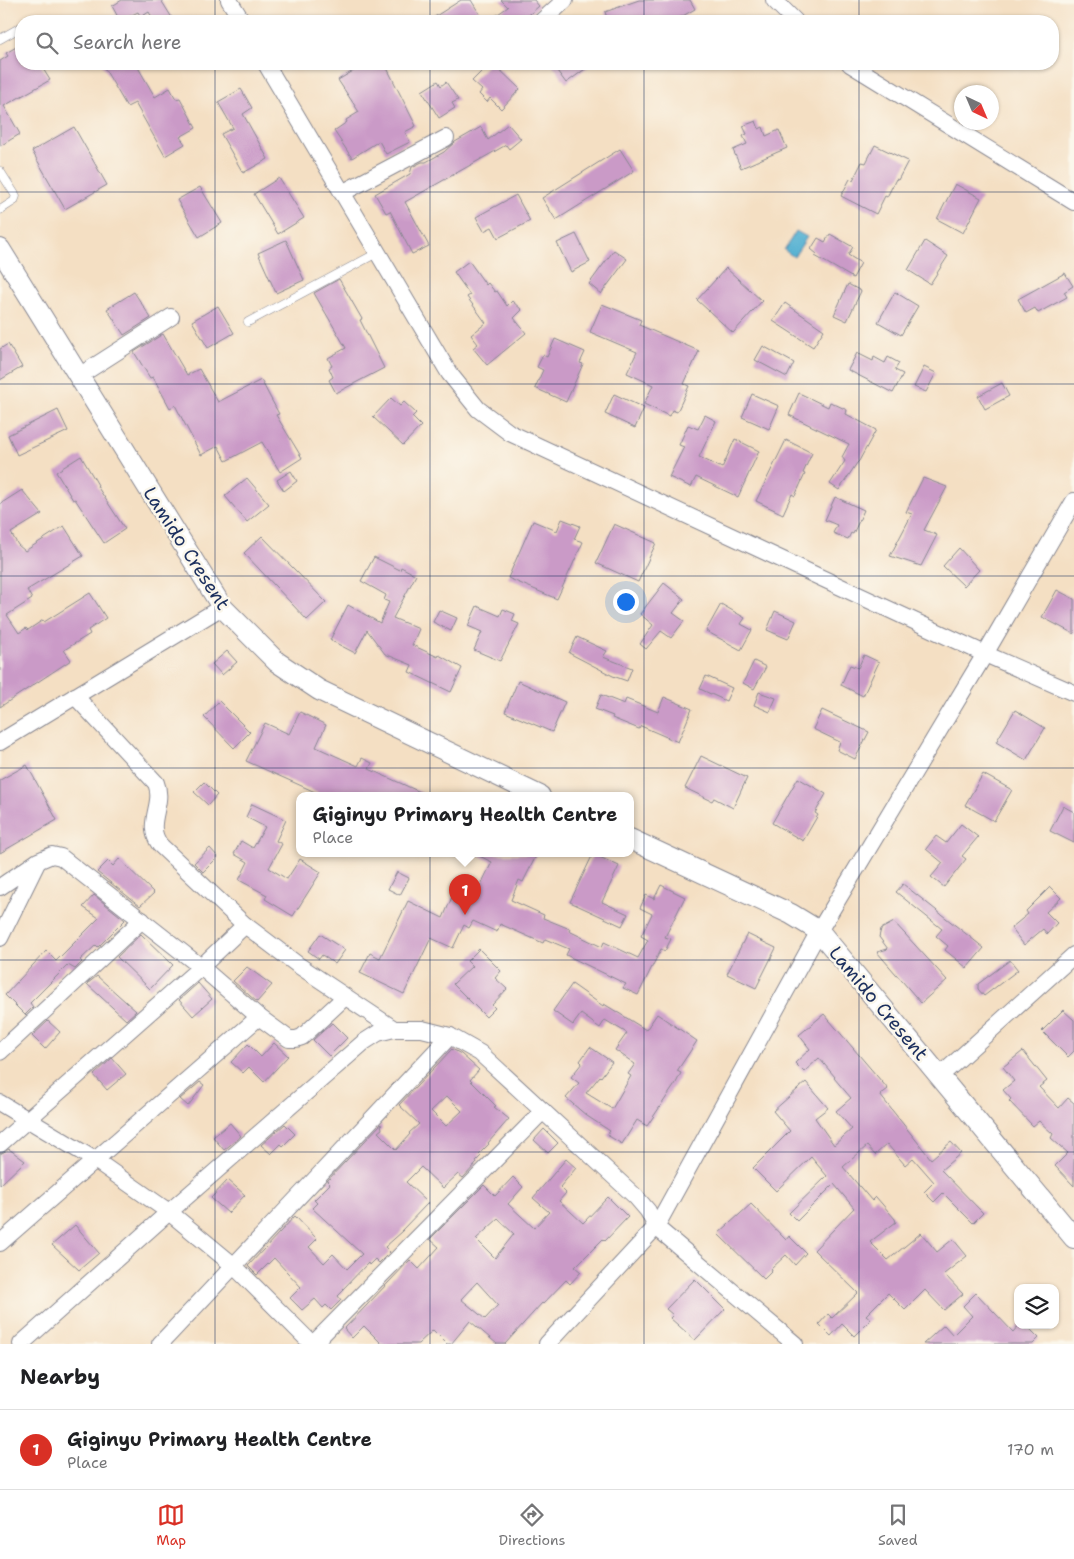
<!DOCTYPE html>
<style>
:root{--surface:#fff;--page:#f6f6f6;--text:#202124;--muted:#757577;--line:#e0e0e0;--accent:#d93025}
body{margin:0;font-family:"Shantell Sans",sans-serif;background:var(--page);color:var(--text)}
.controls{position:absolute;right:15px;bottom:15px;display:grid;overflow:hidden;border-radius:10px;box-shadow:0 1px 4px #0004}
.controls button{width:45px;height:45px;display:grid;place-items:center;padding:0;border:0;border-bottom:1px solid var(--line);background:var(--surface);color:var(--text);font:25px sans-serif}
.compass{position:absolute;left:954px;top:85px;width:45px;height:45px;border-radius:50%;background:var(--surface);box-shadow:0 1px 4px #0004;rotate:136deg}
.you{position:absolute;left:625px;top:601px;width:18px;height:18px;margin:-12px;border:4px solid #fff;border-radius:50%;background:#1a73e8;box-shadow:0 0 0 8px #1a73e833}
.badge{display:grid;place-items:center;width:32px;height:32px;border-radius:50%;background:var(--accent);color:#fff;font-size:16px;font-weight:700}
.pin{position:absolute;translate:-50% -41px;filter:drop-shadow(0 1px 2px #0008)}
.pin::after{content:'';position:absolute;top:26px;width:18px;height:15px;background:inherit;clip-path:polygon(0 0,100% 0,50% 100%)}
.popup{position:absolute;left:296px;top:792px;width:338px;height:65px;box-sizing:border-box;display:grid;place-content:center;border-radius:10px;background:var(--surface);filter:drop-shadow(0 1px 4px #0005);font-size:16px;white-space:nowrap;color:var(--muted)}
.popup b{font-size:19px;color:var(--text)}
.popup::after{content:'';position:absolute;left:50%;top:100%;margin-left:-10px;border:10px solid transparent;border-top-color:var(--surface)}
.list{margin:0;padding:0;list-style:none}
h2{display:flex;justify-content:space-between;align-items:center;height:65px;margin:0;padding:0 20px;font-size:21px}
h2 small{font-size:16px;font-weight:400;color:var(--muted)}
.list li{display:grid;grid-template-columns:32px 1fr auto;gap:15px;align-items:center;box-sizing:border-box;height:80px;padding:0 20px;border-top:1px solid var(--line)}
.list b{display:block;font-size:19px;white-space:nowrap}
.list p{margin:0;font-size:16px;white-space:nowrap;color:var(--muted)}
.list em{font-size:16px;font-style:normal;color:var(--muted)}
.icon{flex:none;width:28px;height:28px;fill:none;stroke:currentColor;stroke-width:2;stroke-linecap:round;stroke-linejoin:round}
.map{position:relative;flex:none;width:1074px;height:1344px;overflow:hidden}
.search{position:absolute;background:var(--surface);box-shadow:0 1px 4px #0004;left:15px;right:15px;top:15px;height:55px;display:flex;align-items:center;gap:12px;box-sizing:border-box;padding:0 18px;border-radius:20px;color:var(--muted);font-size:19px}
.sheet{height:145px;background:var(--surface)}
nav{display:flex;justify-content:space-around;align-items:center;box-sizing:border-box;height:70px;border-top:1px solid var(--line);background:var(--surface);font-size:14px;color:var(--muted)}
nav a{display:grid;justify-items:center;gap:2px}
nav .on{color:var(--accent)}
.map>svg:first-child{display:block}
.water{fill:#54b1d2;stroke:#387098}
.building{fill:#ca9ac7;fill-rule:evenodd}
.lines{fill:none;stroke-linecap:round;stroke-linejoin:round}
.service-casing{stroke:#888790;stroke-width:9}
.minor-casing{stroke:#888790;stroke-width:18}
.tertiary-casing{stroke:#888790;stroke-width:22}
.service{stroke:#fff;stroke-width:8}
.minor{stroke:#fff;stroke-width:16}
.tertiary{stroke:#fff;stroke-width:20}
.grid{fill:none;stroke:#1b2f5e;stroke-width:1;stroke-opacity:0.55}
.labels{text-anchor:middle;stroke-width:5;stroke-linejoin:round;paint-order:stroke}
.street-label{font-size:19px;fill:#1b2f5e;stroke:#fbf7ec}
</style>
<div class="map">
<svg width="1074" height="1344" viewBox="0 0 1074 1344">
<rect width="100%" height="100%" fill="#fbf7ec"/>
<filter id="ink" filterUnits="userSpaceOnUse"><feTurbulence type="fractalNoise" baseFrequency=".02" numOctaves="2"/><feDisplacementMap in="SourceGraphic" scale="10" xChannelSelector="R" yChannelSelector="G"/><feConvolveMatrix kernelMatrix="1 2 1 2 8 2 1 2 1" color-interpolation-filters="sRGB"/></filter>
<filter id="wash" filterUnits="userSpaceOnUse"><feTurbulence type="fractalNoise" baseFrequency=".0096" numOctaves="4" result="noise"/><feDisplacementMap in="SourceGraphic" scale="20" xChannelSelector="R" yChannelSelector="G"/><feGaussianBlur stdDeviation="1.12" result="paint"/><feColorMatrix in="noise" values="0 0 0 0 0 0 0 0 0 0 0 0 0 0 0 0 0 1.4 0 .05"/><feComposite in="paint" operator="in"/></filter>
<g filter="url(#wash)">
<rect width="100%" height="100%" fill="#f4dfc3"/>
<polygon class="water" points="796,231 807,237 794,257 784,250"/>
<g id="blocks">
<g class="building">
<polygon points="122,0 161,0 174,21 154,21 149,12 141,17 138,12 120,21 112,6"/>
<polygon points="461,0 471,0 484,21 428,21"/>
<polygon points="501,0 534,0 539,6 522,21 488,21 508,7"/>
<polygon points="639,0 690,0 695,9 674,21 608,21 605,12"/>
<polygon points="18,46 21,52 21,64 40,64 50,80 4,106 20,134 0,146 0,61 8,56 6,53"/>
<polygon points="102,64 136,64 155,97 170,88 176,99 180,98 196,128 180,137 185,144 165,156 135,103 127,107"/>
<polygon points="365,64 385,64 416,126 405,132 410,142 386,154 379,141 352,158 334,131 347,122 346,120 359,112 338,80"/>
<polygon points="489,64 494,64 520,89 501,109 490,98 487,102 479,94 482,90 472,81"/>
<polygon points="552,64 592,64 566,83"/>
<polygon points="438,81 441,86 446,82 458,100 452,103 455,108 439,118 422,91"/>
<polygon points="241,89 252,108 243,114 268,159 243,173 221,134 233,128 218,102"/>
<polygon points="756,121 759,129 763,127 766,136 779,130 787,148 741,168 733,150 747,144 743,136 747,134 743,126"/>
<polygon points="508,124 521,139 509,149 506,145 405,202 429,246 412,254 390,211 386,213 375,194 410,174 412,167 422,162 426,162 444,152 455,142 481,127 488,140"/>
<polygon points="74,127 107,185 65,209 32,151"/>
<polygon points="875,145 908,161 898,180 896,179 887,197 885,196 876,214 841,196 850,179 853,180 862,162 866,163"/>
<polygon points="620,149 634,171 556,220 542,198"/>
<polygon points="279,178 304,218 278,234 254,194"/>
<polygon points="955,184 981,198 963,233 937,219"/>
<polygon points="200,187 222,223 199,237 177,200"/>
<polygon points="516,195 530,221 498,238 492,227 484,231 476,217"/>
<polygon points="576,234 590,262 571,272 557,243"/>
<polygon points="830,234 853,247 848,255 861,263 853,278 815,256 817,254 811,249 818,238 825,242"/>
<polygon points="286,240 304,280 276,293 258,253"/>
<polygon points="925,241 948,256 930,284 908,270"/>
<polygon points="614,250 627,259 601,294 589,284"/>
<polygon points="469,261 486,285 488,283 495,292 497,291 507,306 512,301 522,310 514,318 526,333 487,365 473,348 478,344 471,335 486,323 467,297 470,295 454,272"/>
<polygon points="726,268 762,301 733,333 697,300"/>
<polygon points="1065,273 1073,286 1064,292 1067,297 1038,313 1035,308 1026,313 1018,299"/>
<polygon points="339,279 362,319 360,320 384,368 336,393 329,380 333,377 329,368 332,366 328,358 346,348 314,293"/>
<polygon points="848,284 861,291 847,321 834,315"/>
<polygon points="134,292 151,318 124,335 107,309"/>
<polygon points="895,292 918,306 901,335 878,322"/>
<polygon points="785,303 824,330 813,347 773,321"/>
<polygon points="602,304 641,320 639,325 699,351 684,384 689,386 677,412 672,410 669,416 644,404 653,385 627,373 637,352 590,332"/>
<polygon points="218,306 234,333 208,348 192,321"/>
<polygon points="163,334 187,375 199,369 218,402 261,380 279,414 276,415 302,458 280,472 262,442 226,461 218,446 201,455 175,405 170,408 153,377 150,378 134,352"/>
<polygon points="555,339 585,352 580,363 583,364 566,402 535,388 543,370 537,367 543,355 547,357"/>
<polygon points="8,344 22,367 0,380 0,349"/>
<polygon points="763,346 794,363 787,377 755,360"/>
<polygon points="857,353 873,361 874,357 885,363 888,357 899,363 895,370 903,374 893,393 848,370"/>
<polygon points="924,367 936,373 926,392 914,387"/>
<polygon points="1002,383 1009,396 985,409 978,396"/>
<polygon points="799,393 828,407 830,402 847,410 846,414 876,430 859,461 857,463 839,490 830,484 845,461 842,457 849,444 789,415"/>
<polygon points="614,394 644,408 635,428 605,414"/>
<polygon points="752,394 779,406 769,429 742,417"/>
<polygon points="391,398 400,406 404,402 416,413 412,417 421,426 403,445 373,417"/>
<polygon points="58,410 68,431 17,455 8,435"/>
<polygon points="705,415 716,421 699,457 722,468 735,439 759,451 738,497 696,477 691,487 669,477 684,447 679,445 688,425 698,429"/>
<polygon points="786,440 812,453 803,473 805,474 795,496 792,494 783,514 756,501"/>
<polygon points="81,456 98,485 97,486 125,529 104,543 75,499 73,500 56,472"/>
<polygon points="291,471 297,481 284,491 277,480"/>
<polygon points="247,478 269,504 247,522 225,496"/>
<polygon points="923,478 947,487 924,530 937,535 921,566 890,556 912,514 906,512"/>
<polygon points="22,490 42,514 11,533 18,545 25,551 64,526 83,556 27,590 32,599 7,615 19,633 26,628 28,630 43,620 44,622 90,593 106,618 88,630 90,634 64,650 71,660 0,707 0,504"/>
<polygon points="835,497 864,510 853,534 851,533 848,539 833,533 837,525 825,520"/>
<polygon points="562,519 580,526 574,539 583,542 557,599 508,578 533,521 557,531"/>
<polygon points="614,524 656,543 638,582 596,563"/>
<polygon points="262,536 326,602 307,620 244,553"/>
<polygon points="959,548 979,570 964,586 943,566"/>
<polygon points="374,557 400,570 401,567 416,575 393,618 419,629 412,645 438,657 439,655 462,668 451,692 409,672 412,665 385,654 367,630 355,653 330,640 348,605 380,623 389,602 384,600 386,595 361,581"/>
<polygon points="664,583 684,599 673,613 684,621 671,638 661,631 646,649 640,644 653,625 640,614"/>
<polygon points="1057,590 1074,599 1074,634 1042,617"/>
<polygon points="721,604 745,618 741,624 752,630 741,650 706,631"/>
<polygon points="477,606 500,616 503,609 515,614 512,621 519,624 500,661 474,650 482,632 468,626"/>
<polygon points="439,610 457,618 451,631 433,622"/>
<polygon points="775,611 796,621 788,639 767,630"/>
<polygon points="577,637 607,651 603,657 632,668 627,681 613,676 569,653"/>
<polygon points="227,651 237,662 222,675 212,664"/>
<polygon points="864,655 879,662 863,696 841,685 850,665 858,668"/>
<polygon points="754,661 766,667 754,689 743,683"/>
<polygon points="706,676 732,688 726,701 700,689"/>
<polygon points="518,681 565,702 552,732 505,712"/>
<polygon points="759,692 776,698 770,712 754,705"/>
<polygon points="601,695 624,704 626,699 658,712 664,697 692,709 678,742 641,726 639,729 612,718 613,716 595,709"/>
<polygon points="219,701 250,732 234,748 204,717"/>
<polygon points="822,710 869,732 855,759 837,750 840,742 813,729"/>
<polygon points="1015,710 1045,728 1026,760 996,742"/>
<polygon points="300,712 326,725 316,747 358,766 362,758 372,763 369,769 429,796 324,796 246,761 265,723 289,734"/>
<polygon points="701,756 747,778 733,808 714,798 712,801 685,788"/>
<polygon points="27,765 57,820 0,853 0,780"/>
<polygon points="983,774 1012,790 994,821 965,805"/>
<polygon points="798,778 826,794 815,813 818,815 803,841 772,823"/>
<polygon points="204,782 217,795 208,805 194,792"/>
<polygon points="252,804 286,820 276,841 282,844 269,868 287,879 300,859 321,872 293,916 265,899 267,895 239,880 248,862 234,854 241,841 253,848 265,827 246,817"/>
<polygon points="1063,806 1074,812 1074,843 1050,831"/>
<polygon points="961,824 978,837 962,856 966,859 944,887 931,877 943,863 926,849 936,836 946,843"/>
<polygon points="210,848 218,857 203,872 194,863"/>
<polygon points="475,854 537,854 523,882 519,880 511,900 544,915 543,918 570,929 569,931 602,947 604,942 638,958 648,940 641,936 652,914 640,908 646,895 654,899 661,885 685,897 665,937 671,939 665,951 661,949 638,995 623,988 626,984 566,955 569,949 545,939 543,943 500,924 497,932 473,921 469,928 464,925 453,948 431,938 404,994 360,973 370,953 380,958 408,901 443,918 452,897 471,905 492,862"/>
<polygon points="593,854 619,866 602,902 628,914 622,926 570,902"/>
<polygon points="119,859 154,893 140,906 97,872 108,861 113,866"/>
<polygon points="397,872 409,878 400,895 388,889"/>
<polygon points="903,884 984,948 967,968 945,950 948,946 936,936 942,929 896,892"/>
<polygon points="1050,887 1061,898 1046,912 1057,923 1047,934 1043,929 1024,945 1011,928 1028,914 1026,911"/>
<polygon points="94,895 125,920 98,947 96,945 80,960 82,962 75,969 68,965 30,1003 33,1007 25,1015 5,995 46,951 56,961 99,918 83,907"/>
<polygon points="894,922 947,980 921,1003 877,952 888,949 879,937 881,929"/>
<polygon points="141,934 173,965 150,989 117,957"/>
<polygon points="320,934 345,950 335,964 322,955 319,959 308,951"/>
<polygon points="747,934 776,948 756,988 727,974"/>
<polygon points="479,949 501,971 495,978 507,989 492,1005 495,1008 486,1017 453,984 472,966 467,961"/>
<polygon points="1010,960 1018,970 984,996 978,989 978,984"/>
<polygon points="247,967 272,985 257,1002 233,981"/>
<polygon points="97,976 136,1011 126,1020 87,984"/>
<polygon points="198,983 212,999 193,1016 179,1000"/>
<polygon points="572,984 603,1006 604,1004 646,1030 657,1014 697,1041 677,1071 681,1073 676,1083 647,1126 637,1120 622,1144 607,1135 610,1131 587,1116 566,1098 579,1083 571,1077 582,1063 580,1061 590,1047 612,1062 601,1077 600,1076 586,1093 612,1109 631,1076 628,1074 635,1064 615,1050 627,1033 605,1020 600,1028 581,1014 573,1025 553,1011"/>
<polygon points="1063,1010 1074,1020 1074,1051 1068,1057 1042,1031"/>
<polygon points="824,1014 888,1089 880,1095 931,1159 951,1142 961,1153 941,1170 983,1213 973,1223 943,1193 934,1202 924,1192 934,1182 913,1158 905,1165 887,1144 875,1155 867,1146 843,1167 872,1201 876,1197 895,1219 896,1222 870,1242 888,1260 921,1233 937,1252 953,1239 967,1256 944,1274 963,1294 944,1310 925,1290 905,1310 888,1293 866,1315 871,1319 854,1336 842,1324 831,1336 819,1324 828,1314 832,1318 858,1293 814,1250 854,1208 834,1184 797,1221 789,1213 827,1176 811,1157 776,1191 753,1168 790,1131 773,1111 806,1082 828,1108 815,1118 834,1145 852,1129 836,1111 851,1098 834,1078 835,1077 819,1058 804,1072 795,1063 810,1049 799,1035"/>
<polygon points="48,1021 60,1032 45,1049 32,1036"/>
<polygon points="332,1023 347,1038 329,1056 313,1040"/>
<polygon points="274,1043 288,1056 264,1082 249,1067 243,1073 231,1062 248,1044 261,1057"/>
<path d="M452,1049L461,1054L479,1070L470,1080L496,1106L494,1107L509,1119L488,1143L489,1144L479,1154L481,1156L476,1161L477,1163L463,1178L458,1174L443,1188L421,1167L406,1182L428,1203L402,1230L403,1231L385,1247L390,1252L379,1263L375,1259L369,1265L368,1263L343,1289L344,1290L338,1296L341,1300L331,1310L326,1305L323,1308L315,1299L302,1310L290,1298L301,1287L274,1258L257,1275L248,1266L295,1216L317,1239L309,1247L324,1263L333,1254L347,1269L362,1254L312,1208L317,1203L314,1200L330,1184L327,1181L381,1124L382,1129L378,1132L396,1150L410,1134L409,1133L419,1124L399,1105ZM447,1096L462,1111L446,1126L431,1111Z"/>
<polygon points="1023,1051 1047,1081 1039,1087 1059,1108 1068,1098 1074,1103 1074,1186 1055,1166 1068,1153 1051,1138 1053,1134 1039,1121 1033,1126 1009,1101 1011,1099 1003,1090 1014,1081 1003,1067"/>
<polygon points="112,1058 126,1074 107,1090 94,1075"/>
<polygon points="200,1082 204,1085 188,1106 180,1099"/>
<polygon points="230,1123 241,1136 224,1150 213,1137"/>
<polygon points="285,1124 295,1134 283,1146 281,1144 271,1154 261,1145"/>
<polygon points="544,1129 558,1143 548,1153 534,1140"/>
<polygon points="9,1149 25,1161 0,1185 0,1154"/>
<path d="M566,1159L576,1168L560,1187L566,1193L559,1201L583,1223L608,1197L628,1217L605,1241L603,1239L575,1267L581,1272L570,1284L566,1280L543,1304L542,1303L505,1344H497L470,1321L451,1344H447L433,1330L418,1344H382L364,1326L352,1338L344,1329L410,1260L419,1269L439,1247L430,1239L484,1185L495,1196L513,1177L523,1187L508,1204L534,1228L549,1212L533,1198ZM498,1219L514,1234L495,1258L476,1239ZM477,1282L498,1305L485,1319L461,1299Z"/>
<polygon points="228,1180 245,1195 228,1213 211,1198"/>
<polygon points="751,1204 786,1240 789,1236 806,1253 795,1265 786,1255 771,1269 772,1271 764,1279 718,1234"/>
<polygon points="75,1225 99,1253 79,1270 52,1245"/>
<polygon points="695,1279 725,1309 695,1340 670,1318 673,1315 666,1309"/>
<polygon points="976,1293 1013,1332 1019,1325 1026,1325 1039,1338 1033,1344 923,1344 944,1325 953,1335 972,1316 963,1306"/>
</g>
</g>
</g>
<g filter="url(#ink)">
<use href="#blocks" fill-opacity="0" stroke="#888790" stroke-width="1"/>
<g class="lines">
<g class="service-casing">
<g id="service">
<polyline points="32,21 35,20"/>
<polyline points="0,39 21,27"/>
<polyline points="0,171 16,196 14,201 0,210"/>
<polyline points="248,322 377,253"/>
</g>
</g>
<g class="minor-casing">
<g id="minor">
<polyline points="229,0 242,21"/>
<polyline points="774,0 795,21"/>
<polyline points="542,21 565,0"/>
<polyline points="266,64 449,373 478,409 510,433 985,654 1074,693"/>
<polyline points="850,64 1074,202"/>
<polyline points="342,193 446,138"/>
<polyline points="79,376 171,317"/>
<path d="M75,696L156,783C165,805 144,823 160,845L245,925L298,965L394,1029"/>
<polyline points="0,742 222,607"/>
<polyline points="0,887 38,861 52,855 61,857 201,967 259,1017 289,1039 296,1039 302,1037 345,997"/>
<polyline points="0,938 37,863"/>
<polyline points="0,1052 142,920"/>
<polyline points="940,1076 1074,955"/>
<polyline points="0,1103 95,1160 169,1212 233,1265 312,1344"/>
<polyline points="0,1144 201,967 245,925"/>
<polyline points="0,1243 259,1017"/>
<polyline points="21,1344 169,1212 364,1042 378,1033 394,1029 422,1029 450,1036 480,1053 636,1197 648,1211 656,1227 795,1344"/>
<polyline points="160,1344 450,1036"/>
<polyline points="313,1344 543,1111"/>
<polyline points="547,1344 656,1227 819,931 985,654 1074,501"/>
</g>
</g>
<g class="tertiary-casing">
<g id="tertiary">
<polyline points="0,249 222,607 277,662 319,690 540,796"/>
<polyline points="630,839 791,914 819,931 1074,1238"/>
</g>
</g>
<use href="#service" class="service"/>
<use href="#minor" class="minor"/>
<use href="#tertiary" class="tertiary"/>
</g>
</g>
<path class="grid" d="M215,0V21M430,0V21M644,0V21M859,0V21M215,64V1344M430,64V1344M644,64V1344M859,64V1344M0,192H1074M0,384H1074M0,576H1074M0,768H1074M0,960H1074M0,1152H1074"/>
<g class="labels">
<g class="street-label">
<text transform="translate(187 548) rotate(57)" y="7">Lamido Cresent</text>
<text transform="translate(879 1003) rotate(50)" y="7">Lamido Cresent</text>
</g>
</g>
</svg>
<div class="controls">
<button><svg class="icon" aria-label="layers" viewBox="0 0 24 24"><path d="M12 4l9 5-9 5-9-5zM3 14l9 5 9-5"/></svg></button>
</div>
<svg class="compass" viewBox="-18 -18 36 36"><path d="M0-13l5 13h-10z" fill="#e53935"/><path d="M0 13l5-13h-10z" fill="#757577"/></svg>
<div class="you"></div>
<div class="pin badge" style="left:465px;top:915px">1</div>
<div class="popup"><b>Giginyu Primary Health Centre</b>Place</div>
<div class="search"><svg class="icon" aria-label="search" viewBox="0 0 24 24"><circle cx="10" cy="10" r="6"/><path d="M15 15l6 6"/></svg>Search here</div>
</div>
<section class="sheet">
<h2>Nearby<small></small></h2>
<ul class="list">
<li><span class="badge">1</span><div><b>Giginyu Primary Health Centre</b><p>Place</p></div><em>170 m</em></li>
</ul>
</section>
<nav>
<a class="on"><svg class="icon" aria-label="map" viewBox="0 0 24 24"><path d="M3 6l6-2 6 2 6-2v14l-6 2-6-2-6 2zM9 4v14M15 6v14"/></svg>Map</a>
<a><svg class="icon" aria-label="directions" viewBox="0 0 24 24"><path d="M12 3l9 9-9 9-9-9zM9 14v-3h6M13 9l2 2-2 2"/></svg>Directions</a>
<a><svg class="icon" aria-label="saved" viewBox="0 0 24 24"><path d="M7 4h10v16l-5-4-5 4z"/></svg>Saved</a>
</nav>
